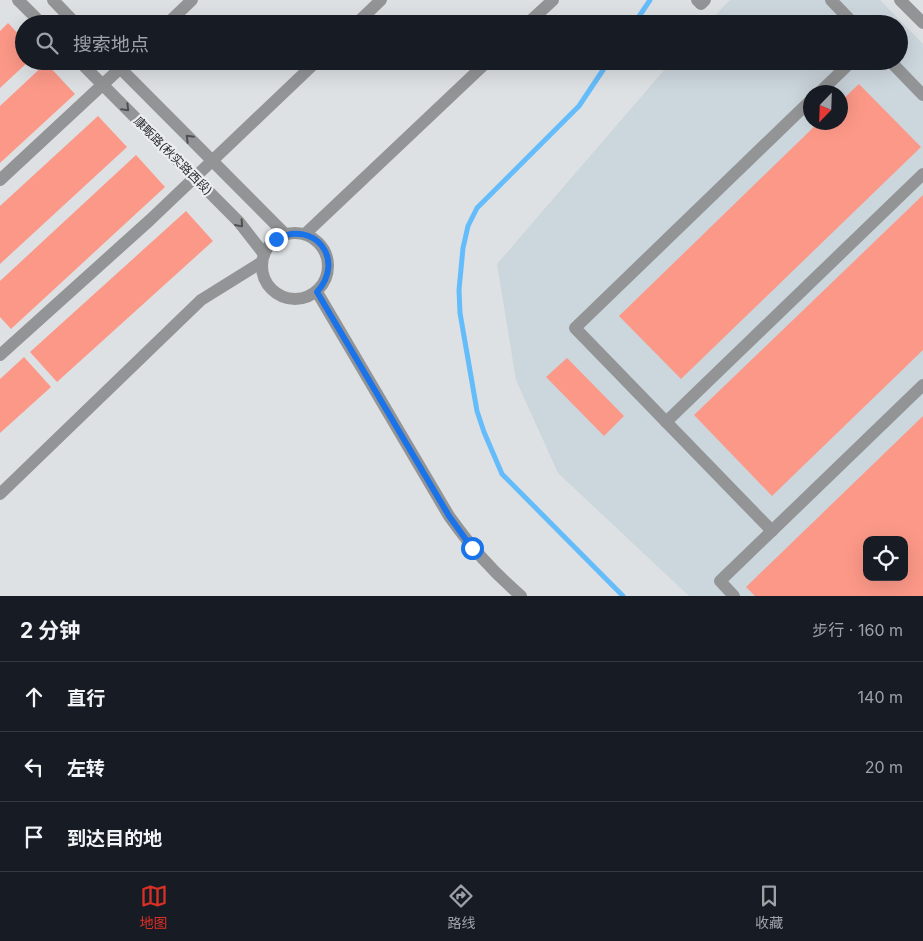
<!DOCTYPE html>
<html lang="zh">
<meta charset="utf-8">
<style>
:root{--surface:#171b24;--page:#20242c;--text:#f1f3f6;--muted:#9ea1a6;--line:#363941;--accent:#d93025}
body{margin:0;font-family:Inter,"Noto Sans SC",sans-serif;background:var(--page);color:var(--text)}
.controls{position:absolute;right:15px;bottom:15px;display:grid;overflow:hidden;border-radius:10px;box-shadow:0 5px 20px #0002}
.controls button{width:45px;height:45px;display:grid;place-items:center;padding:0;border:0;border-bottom:1px solid var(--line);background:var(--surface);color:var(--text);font:25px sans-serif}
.compass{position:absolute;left:803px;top:85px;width:45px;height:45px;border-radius:50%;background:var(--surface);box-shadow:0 5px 20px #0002;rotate:203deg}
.stop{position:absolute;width:15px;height:15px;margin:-11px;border:4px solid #1a73e8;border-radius:50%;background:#fff}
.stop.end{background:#1a73e8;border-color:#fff;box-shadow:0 1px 5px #0008}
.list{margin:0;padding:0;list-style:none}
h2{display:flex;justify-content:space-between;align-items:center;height:65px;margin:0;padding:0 20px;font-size:21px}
h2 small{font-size:16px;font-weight:400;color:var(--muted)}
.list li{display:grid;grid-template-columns:32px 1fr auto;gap:15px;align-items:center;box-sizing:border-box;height:70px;padding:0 20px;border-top:1px solid var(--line)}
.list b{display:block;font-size:19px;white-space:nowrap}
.list em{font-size:16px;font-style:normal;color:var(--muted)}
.icon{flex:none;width:28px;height:28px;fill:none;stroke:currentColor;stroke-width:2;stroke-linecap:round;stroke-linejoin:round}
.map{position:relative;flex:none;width:923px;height:596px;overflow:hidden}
.search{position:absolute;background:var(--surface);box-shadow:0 5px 20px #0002;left:15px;right:15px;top:15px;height:55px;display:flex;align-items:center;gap:12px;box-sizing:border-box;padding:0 18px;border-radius:28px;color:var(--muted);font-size:19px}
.sheet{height:275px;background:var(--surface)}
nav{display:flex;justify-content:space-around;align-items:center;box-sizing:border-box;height:70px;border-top:1px solid var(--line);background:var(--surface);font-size:14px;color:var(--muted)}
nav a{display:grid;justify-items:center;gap:2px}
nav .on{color:var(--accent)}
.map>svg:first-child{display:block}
.built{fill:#ccd6dd;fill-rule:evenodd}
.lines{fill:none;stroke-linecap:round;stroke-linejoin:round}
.stream{stroke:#65bcfa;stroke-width:5}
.building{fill:#fc9888;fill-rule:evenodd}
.minor{stroke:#939495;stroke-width:12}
.oneway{stroke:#4e4f50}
.route{stroke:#1a73e8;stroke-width:6}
.labels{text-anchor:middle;stroke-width:4.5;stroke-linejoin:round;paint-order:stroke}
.street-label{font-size:12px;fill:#292a2b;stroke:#ebeef0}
</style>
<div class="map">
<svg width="923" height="596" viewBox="0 0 923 596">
<rect width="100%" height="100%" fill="#dee1e3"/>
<path class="built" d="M730,0H880L923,44V596H689L558,473L516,380L497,264L672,61H899V24H707ZM810,92H840V122H810ZM867,540H904V577H867Z"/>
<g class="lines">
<g class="stream">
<polyline points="634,24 650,0"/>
<polyline points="609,61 579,106 477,208 468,226 463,248 459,290 460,313 477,411 484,432 502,474 623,596"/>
</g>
</g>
<g class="building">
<polygon points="8,23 24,40 24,61 29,61 0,88 0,31"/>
<polygon points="46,63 75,94 0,163 0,106"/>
<polygon points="859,84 921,147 681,379 619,316 819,122 840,122 840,102"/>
<polygon points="98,116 127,147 0,264 0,206"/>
<polygon points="136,155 165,187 11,329 0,317 0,281"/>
<polygon points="923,195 923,350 772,496 694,415"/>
<polygon points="186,211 213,241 57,382 30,352"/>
<polygon points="24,357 51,387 0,433 0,379"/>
<polygon points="567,358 624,416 604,436 546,377"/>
<path d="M923,416V596H755L746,587ZM867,540H904V577H867Z"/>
</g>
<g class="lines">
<g class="minor">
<polyline points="18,0 42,24"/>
<polyline points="53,0 76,24"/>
<polyline points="697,0 701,4 705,0"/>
<polyline points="831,0 854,24"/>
<polyline points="900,0 923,23"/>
<polyline points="167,24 192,0"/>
<polyline points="356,24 381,0"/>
<polyline points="527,24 553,0"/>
<polyline points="79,61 239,222 264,254"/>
<polyline points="113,61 285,234"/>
<polyline points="890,61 923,95"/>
<polyline points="820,92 852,61"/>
<polyline points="0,180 128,61"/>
<circle cx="295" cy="266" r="33"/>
<polyline points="305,234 488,61"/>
<path d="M317,292L449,516C472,548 491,570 521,596"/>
<polyline points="0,355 150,220 317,61"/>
<polyline points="666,422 923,174"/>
<polyline points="0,494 201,300 262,262"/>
<polyline points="772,531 575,328 810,101"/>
<polyline points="734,596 720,581 923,385"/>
</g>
</g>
<defs><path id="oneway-chevron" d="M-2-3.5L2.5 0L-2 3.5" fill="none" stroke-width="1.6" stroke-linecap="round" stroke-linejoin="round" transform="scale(1.25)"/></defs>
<g class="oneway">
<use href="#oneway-chevron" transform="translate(126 108) rotate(45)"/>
<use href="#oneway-chevron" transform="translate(189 138) rotate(-135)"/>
<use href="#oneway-chevron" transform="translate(240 224) rotate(49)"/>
</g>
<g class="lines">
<path class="route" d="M276,239C315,219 346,260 317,292L449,516L472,548"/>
</g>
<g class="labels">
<g class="street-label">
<text transform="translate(173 156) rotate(45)" y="4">康畈路(秋实路西段)</text>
</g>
</g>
</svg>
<div class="controls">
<button><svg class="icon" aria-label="locate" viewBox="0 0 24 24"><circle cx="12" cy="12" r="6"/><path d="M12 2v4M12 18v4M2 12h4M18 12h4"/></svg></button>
</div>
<svg class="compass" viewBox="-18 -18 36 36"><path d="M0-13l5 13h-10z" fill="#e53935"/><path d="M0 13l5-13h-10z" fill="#9ea1a6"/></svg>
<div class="stop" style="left:472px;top:548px"></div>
<div class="stop end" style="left:276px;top:239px"></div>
<div class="search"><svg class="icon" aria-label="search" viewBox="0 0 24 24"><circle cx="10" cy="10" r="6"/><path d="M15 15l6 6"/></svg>搜索地点</div>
</div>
<section class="sheet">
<h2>2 分钟<small>步行 · 160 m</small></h2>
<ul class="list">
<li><svg class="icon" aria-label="ahead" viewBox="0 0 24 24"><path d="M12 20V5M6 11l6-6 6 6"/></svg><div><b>直行</b></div><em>140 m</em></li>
<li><svg class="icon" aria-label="left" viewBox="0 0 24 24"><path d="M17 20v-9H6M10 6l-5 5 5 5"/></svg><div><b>左转</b></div><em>20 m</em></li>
<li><svg class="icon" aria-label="arrive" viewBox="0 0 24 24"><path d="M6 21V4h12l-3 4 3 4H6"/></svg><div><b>到达目的地</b></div></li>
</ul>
</section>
<nav>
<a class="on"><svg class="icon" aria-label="map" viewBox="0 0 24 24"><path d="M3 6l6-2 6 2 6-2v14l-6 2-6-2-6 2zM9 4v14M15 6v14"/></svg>地图</a>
<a><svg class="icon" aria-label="directions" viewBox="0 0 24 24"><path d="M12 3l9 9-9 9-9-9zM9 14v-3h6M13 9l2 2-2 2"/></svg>路线</a>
<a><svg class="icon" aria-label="saved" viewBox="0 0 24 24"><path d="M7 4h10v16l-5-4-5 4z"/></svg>收藏</a>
</nav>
